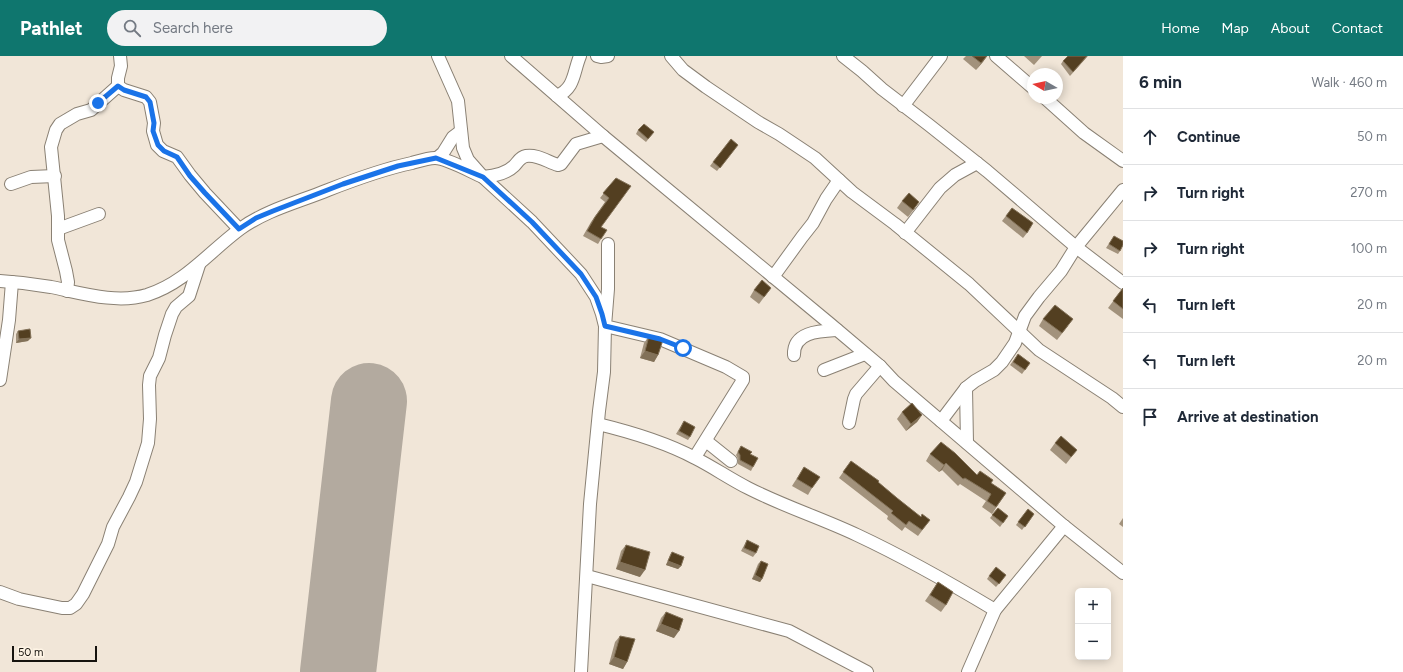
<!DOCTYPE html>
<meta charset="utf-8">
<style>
:root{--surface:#fff;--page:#f2f2f3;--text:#1f2937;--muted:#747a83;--line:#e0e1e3;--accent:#0f766e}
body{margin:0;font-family:Figtree,sans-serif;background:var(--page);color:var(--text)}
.controls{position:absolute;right:12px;bottom:12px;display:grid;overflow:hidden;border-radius:6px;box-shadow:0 2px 10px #0003}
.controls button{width:36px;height:36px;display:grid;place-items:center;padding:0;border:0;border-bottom:1px solid var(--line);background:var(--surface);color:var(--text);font:20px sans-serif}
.compass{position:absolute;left:1027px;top:12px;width:36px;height:36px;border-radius:50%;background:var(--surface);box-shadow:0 2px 10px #0003;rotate:279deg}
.scale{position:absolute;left:12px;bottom:10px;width:85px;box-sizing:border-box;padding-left:4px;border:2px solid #16130e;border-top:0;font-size:11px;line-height:14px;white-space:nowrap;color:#16130e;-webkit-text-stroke:3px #fef4e5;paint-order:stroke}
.stop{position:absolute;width:12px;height:12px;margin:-9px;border:3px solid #1a73e8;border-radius:50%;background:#fff}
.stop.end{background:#1a73e8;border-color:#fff;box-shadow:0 1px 4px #0008}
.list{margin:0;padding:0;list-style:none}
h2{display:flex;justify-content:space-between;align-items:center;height:52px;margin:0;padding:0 16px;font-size:17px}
h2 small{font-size:13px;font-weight:400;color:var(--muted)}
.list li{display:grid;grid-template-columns:26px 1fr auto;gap:12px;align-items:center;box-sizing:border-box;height:56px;padding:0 16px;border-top:1px solid var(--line)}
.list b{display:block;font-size:15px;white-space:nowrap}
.list em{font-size:13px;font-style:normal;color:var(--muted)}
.icon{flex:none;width:22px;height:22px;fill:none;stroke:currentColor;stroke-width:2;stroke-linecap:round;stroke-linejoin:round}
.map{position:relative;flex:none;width:1123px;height:616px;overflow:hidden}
header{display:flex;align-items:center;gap:24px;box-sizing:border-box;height:56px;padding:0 20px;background:var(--accent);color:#fff}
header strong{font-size:19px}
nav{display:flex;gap:22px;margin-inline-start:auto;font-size:14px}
.search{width:280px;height:36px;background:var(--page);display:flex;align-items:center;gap:10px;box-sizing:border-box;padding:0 14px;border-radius:22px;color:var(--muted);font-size:15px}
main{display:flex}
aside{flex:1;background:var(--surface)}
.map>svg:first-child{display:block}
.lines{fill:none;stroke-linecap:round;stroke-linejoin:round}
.runway{stroke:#b3aa9f;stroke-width:76}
.minor-casing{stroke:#8a8174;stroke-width:14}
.minor{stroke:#fff;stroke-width:12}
.wall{fill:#a2927c}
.shaded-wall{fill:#827158}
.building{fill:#533f21;stroke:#827158}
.route{stroke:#1a73e8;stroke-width:5}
</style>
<header>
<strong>Pathlet</strong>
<div class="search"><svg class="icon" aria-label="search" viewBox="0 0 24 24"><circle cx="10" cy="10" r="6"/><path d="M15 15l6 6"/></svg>Search here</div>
<nav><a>Home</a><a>Map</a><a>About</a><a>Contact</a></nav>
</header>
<main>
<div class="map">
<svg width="1123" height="616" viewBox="0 0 1123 616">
<rect width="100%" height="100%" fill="#f1e6d8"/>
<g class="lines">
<polyline class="runway" points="338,616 369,345"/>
<g class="minor-casing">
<g id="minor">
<polyline points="120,0 121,10 118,22 118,30 124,34 146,41 150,46 154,67 153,75 157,89 163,95 177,101 190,119 205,137 239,173"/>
<polyline points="438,0 458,45 463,92 468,104 483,121 532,166 581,218 596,241 602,258 605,270 604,316 599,355 590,448 581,616"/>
<polyline points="511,0 603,80 829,267 880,310 894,325 1064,470 1123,517"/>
<polyline points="597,0 601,1 608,0"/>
<polyline points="671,0 683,14 706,31 758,66 779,78 815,102 852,136 895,168 969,228 1039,294 1112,342 1123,351"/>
<polyline points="843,0 862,15 882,33 929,69 987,115 1076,191 1123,227"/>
<polyline points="996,0 1033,32"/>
<path d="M557,40C575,32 573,17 580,0"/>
<polyline points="1045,42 1084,77 1123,105"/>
<polyline points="903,50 941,0"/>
<polyline points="437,102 443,97 453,81 461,75"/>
<polyline points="11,128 31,121 55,120"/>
<polyline points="58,173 99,158"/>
<polyline points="905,177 940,132 955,119 977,107"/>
<polyline points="608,188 608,233 605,270 660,283 726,311 743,321 743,324 695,401"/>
<polyline points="773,221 802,181 813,167 826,143 839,124"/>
<path d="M0,225C17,226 34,228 51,231C81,237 116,248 147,239C185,227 209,196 240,173C266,154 299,146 328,134C356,123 383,113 412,107C419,105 428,102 435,102C447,102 471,116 483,121C494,120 506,118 514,110C518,106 520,101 526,100C537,98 548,106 558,109L561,108L576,88L603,80"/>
<polyline points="67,235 68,226 66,215 58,184 58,160 51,91 56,74 60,68 77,58 91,54 118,30"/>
<path d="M794,299C793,276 819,275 837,274"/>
<polyline points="824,314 865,298"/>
<polyline points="0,324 9,264 12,226"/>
<polyline points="966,332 967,387"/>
<polyline points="941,365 966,332 975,325 994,314 1002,306 1015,287 1025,260 1039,241 1061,215 1076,191 1123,134"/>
<polyline points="849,367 854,343 856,338 880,310"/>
<path d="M598,368C631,376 665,386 695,402C713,411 730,423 748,432C783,450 821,462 857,479C904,501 950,527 995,554"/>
<polyline points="706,385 731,405"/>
<polyline points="587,520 789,575 867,616"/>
<polyline points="0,536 19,543 62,552 70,552 76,548 83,538 108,488 113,471 129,441 136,426 148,387 150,363 149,329 150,320 159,302 165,279 172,258 176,251 189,240 199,209"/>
<polyline points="968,616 995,554 1064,470"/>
</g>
</g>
<use href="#minor" class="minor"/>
</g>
<g class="wall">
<polygon points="966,0 987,0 976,14 963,3"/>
<polygon points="1024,0 1042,0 1034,9"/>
<polygon points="1088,0 1070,20 1061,8 1063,5"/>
<polygon points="638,74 654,76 646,86 636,78"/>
<polygon points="735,92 717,115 710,110 713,106"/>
<polygon points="616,122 601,171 601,183 598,188 583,180 591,166 605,146 600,142"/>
<polygon points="902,145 915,152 908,161 897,152"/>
<polygon points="1012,152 1027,177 1023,182 1002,165"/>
<polygon points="1114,180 1120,195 1118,198 1106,192"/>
<polygon points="771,232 759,248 750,241 754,234"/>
<polygon points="1123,232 1123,263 1108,252"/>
<polygon points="1043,263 1068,270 1057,284 1039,270"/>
<polygon points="18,275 28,285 16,287 16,278"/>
<polygon points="649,280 658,299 654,306 640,302 644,287"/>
<polygon points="1018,298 1030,307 1022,318 1010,309"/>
<polygon points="902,356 922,359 917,366 906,375 897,363"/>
<polygon points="684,365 690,381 688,384 676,378"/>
<polygon points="1055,387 1077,394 1066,408 1050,394"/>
<polygon points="741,390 750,398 753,411 751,415 738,408 738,403 736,399"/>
<polygon points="930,398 977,419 991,427 1006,437 992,458 982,451 986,445 960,428 958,430 942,414 939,416 926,405"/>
<polygon points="851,405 878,426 897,442 921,461 930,464 918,480 905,471 902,475 887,463 888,460 839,422"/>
<polygon points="804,411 812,432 808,439 792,430"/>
<polygon points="998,452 1008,460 1000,471 990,462"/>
<polygon points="1028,453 1034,458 1022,474 1016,469"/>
<polygon points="1123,462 1123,471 1119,468"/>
<polygon points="747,484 756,497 753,501 741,495"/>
<polygon points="626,489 640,521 616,513 621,495"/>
<polygon points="672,496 681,510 678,513 666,509 670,499"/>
<polygon points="761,505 762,523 760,526 752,523 758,508"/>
<polygon points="1006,519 996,531 987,523 989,520"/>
<polygon points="938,526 946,549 941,556 925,545"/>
<polygon points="666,556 674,582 656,575 661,562"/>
<polygon points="620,580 627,606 623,613 609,608 615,586"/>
</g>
<g class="shaded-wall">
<polygon points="987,0 983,6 976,14 981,7"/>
<polygon points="31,282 28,285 16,287 19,283"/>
<polygon points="645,295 658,299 654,306 640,302"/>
<polygon points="922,359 917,366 906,375 911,368"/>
<polygon points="946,407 942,414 939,416 944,409"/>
<polygon points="668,505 681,510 678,513 666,509"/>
<polygon points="620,506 645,514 640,521 616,513"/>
<polygon points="755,519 762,523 760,526 752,523"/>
<polygon points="661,568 679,575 674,582 656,575"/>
<polygon points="614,601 627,606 623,613 609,608"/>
</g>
<g class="building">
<polygon points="972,0 987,0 981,7"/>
<polygon points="1068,0 1087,0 1073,16 1063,5"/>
<polygon points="644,68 654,76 648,83 638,74"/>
<polygon points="731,83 738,89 720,112 713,106"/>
<polygon points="616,122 631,130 601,171 607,174 601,183 587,175 595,161 609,142 603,137"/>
<polygon points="909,137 919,146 913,154 902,145"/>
<polygon points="1012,152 1033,167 1027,177 1006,160"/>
<polygon points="1114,180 1123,185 1123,189 1120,195 1109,188"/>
<polygon points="762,224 771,232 764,241 754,234"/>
<polygon points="1123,232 1123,253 1113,245"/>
<polygon points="1055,249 1073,263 1062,277 1043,263"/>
<polygon points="30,273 31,282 19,283 18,275"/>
<polygon points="649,280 663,284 658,299 645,295"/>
<polygon points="1018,298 1030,307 1025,314 1013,306"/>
<polygon points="912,347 922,359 911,368 902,356"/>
<polygon points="684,365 695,371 690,381 679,375"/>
<polygon points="1061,380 1077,394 1071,401 1055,387"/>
<polygon points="941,386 955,397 977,419 980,415 993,424 991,427 1006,437 996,451 987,445 991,438 965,422 963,423 946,407 944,409 930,398"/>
<polygon points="741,390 752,396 750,398 758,402 753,411 740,404 740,399 738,396"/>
<polygon points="851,405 879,425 878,426 897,442 921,461 922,458 930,464 922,474 909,465 906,469 891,457 893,455 843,416"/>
<polygon points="804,411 820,421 812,432 797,423"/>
<polygon points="998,452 1008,460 1003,467 992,459"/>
<polygon points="1028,453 1034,458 1025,471 1018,466"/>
<polygon points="747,484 759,490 756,497 744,492"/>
<polygon points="626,489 650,496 645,514 620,506"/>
<polygon points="672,496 684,501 681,510 668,505"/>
<polygon points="761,505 768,508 762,523 755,519"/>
<polygon points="996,511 1006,519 999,528 989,520"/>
<polygon points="938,526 953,536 946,549 930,539"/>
<polygon points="666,556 683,563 679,575 661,568"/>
<polygon points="620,580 635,583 627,606 614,601"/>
</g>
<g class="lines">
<polyline class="route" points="98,47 118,30 124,34 146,41 150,46 154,67 153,75 158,89 164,95 177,101 190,120 205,137 239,173 256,162 273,155 343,128 398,110 436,102 483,121 532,166 581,218 596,241 602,258 605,270 660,283 683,292"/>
</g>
</svg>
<div class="controls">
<button>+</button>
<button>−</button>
</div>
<svg class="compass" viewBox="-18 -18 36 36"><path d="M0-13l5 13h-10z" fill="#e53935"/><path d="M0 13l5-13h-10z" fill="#747a83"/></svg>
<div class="scale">50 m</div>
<div class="stop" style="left:683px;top:292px"></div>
<div class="stop end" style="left:98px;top:47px"></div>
</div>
<aside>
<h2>6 min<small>Walk · 460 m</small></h2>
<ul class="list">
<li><svg class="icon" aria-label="ahead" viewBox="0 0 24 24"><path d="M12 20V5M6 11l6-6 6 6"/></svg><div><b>Continue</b></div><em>50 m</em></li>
<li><svg class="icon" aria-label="right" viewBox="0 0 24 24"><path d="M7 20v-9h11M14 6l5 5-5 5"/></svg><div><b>Turn right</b></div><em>270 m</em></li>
<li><svg class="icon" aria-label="right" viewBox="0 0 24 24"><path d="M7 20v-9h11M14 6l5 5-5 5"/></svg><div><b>Turn right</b></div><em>100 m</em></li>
<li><svg class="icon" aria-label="left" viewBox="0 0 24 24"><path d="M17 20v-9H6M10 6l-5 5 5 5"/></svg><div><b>Turn left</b></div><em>20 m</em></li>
<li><svg class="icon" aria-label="left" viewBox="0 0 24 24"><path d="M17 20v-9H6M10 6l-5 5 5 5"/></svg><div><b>Turn left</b></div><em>20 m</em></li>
<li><svg class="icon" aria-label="arrive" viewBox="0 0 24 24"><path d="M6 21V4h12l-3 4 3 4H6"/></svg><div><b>Arrive at destination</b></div></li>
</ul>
</aside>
</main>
